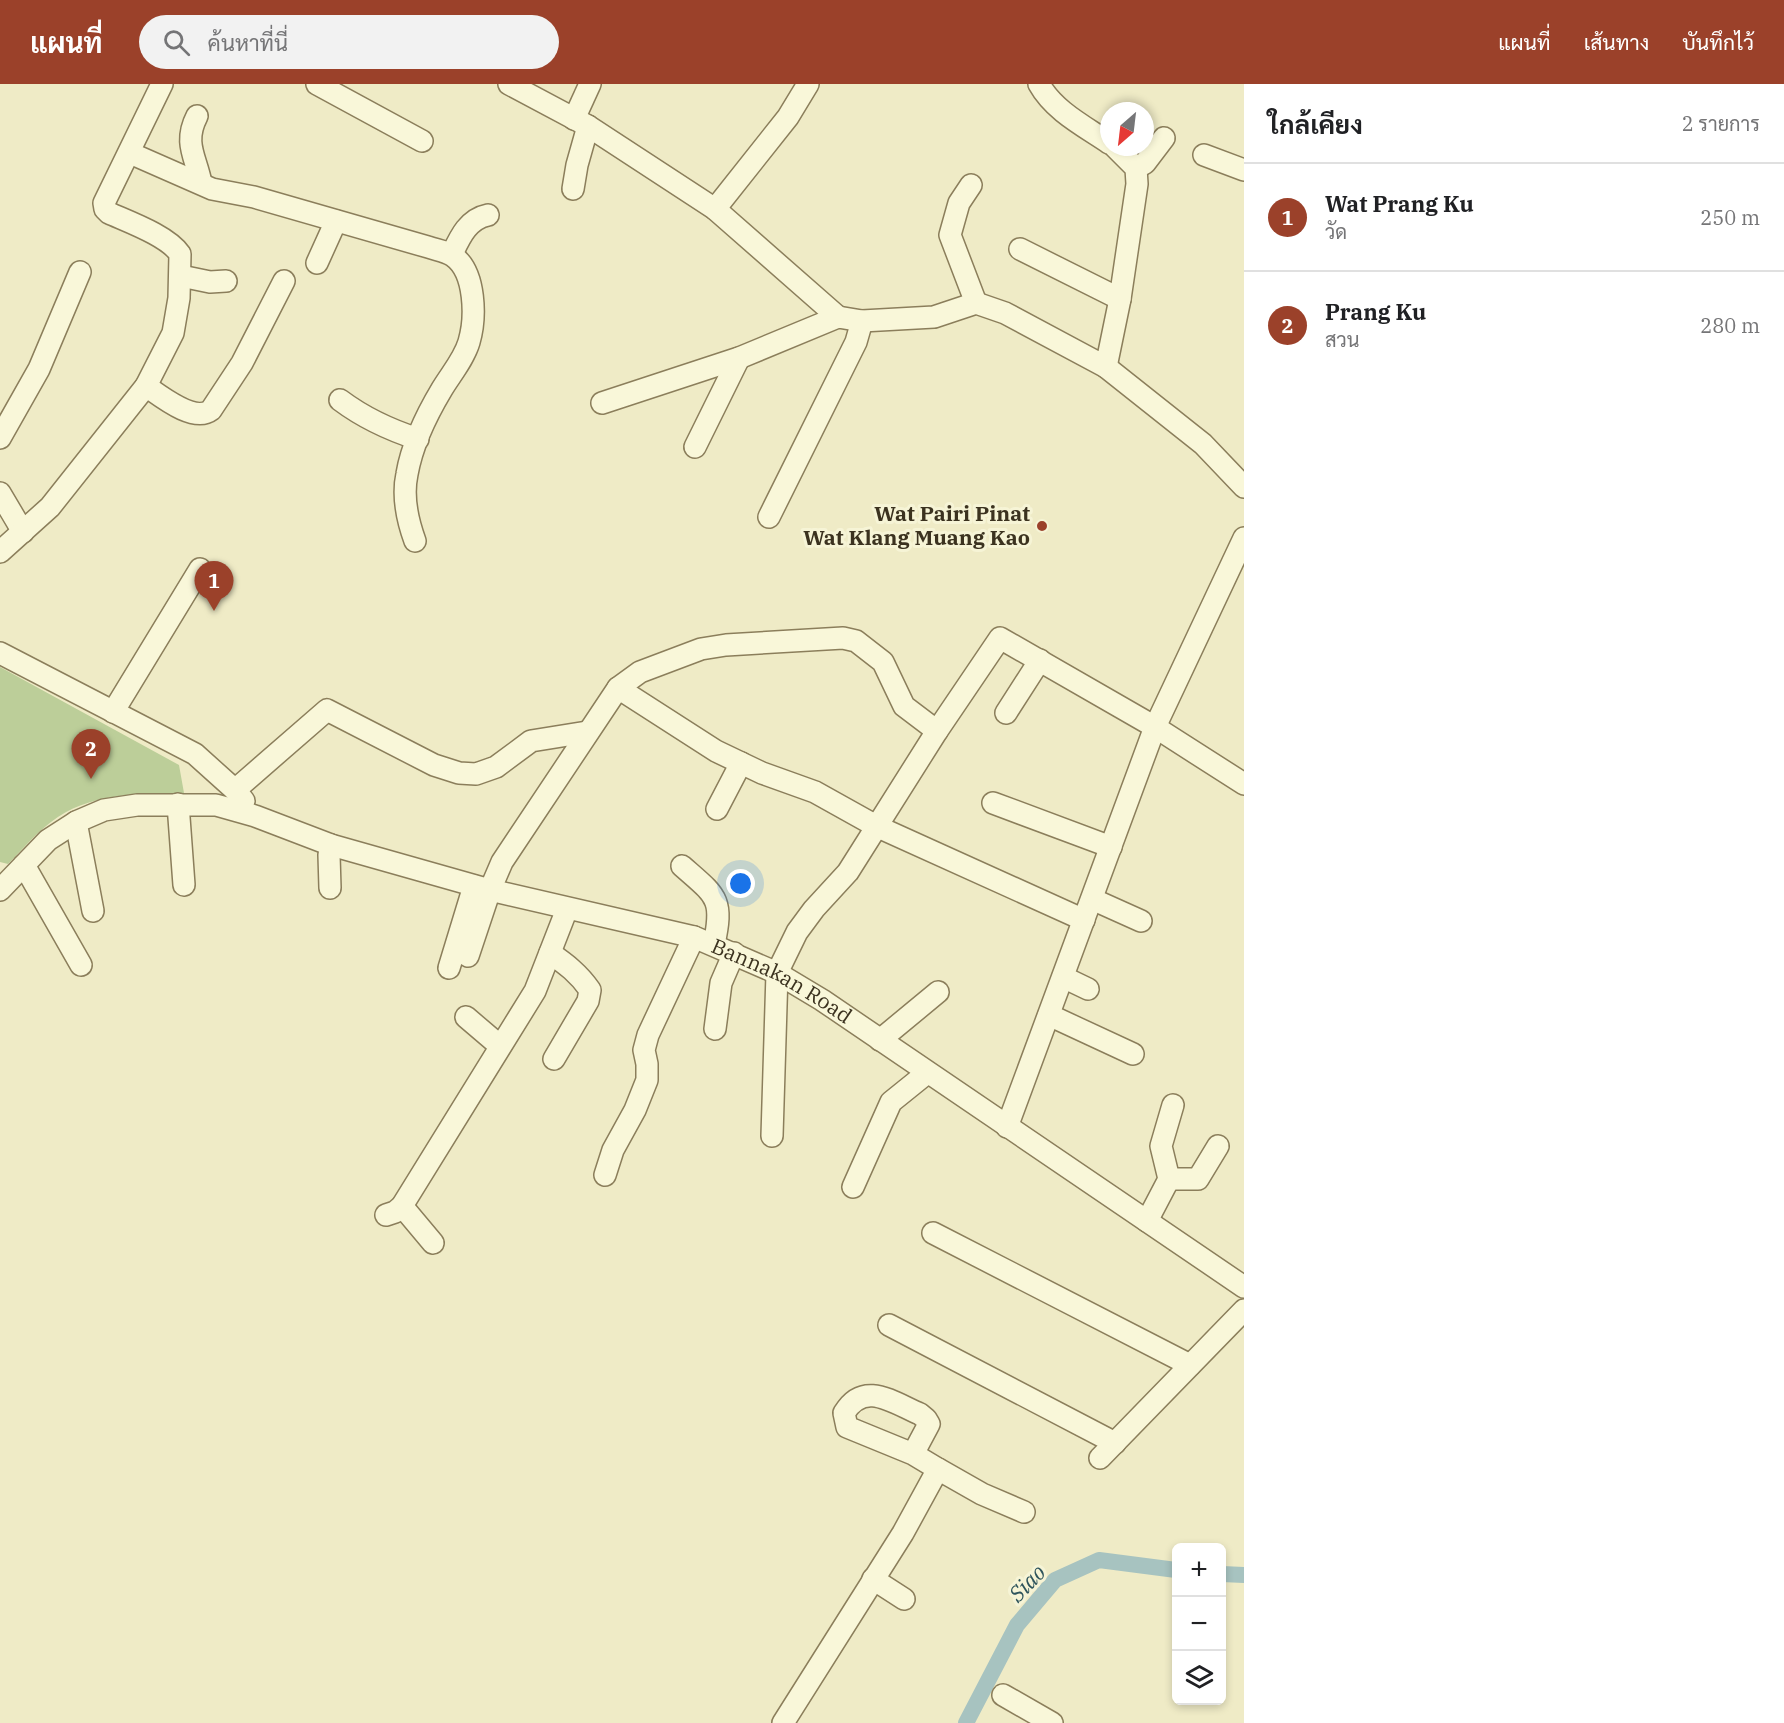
<!DOCTYPE html>
<html lang="th">
<meta charset="utf-8">
<style>
:root{--surface:#fff;--page:#f2f2f2;--text:#202124;--muted:#757577;--line:#e0e0e0;--accent:#9b412a}
body{margin:0;font-family:"IBM Plex Serif",Sarabun,serif;background:var(--page);color:var(--text)}
.controls{position:absolute;right:18px;bottom:18px;display:grid;overflow:hidden;border-radius:9px;box-shadow:0 3px 9px #0003}
.controls button{width:54px;height:54px;display:grid;place-items:center;padding:0;border:0;border-bottom:2px solid var(--line);background:var(--surface);color:var(--text);font:30px sans-serif}
.compass{position:absolute;left:1100px;top:18px;width:54px;height:54px;border-radius:50%;background:var(--surface);box-shadow:0 3px 9px #0003;rotate:208deg}
.you{position:absolute;left:741px;top:800px;width:21px;height:21px;margin:-15px;border:4px solid #fff;border-radius:50%;background:#1a73e8;box-shadow:0 0 0 9px #1a73e833}
.badge{display:grid;place-items:center;width:39px;height:39px;border-radius:50%;background:var(--accent);color:#fff;font-size:20px;font-weight:700}
.pin{position:absolute;translate:-50% -50px;filter:drop-shadow(0 2px 3px #0008)}
.pin::after{content:'';position:absolute;top:32px;width:21px;height:18px;background:inherit;clip-path:polygon(0 0,100% 0,50% 100%)}
.list{margin:0;padding:0;list-style:none}
h2{display:flex;justify-content:space-between;align-items:center;height:78px;margin:0;padding:0 24px;font-size:26px}
h2 small{font-size:20px;font-weight:400;color:var(--muted)}
.list li{display:grid;grid-template-columns:39px 1fr auto;gap:18px;align-items:center;box-sizing:border-box;height:108px;padding:0 24px;border-top:2px solid var(--line)}
.list b{display:block;font-size:22px;white-space:nowrap}
.list p{margin:0;font-size:20px;white-space:nowrap;color:var(--muted)}
.list em{font-size:20px;font-style:normal;color:var(--muted)}
.icon{flex:none;width:33px;height:33px;fill:none;stroke:currentColor;stroke-width:2;stroke-linecap:round;stroke-linejoin:round}
.map{position:relative;flex:none;width:1244px;height:1639px;overflow:hidden}
header{display:flex;align-items:center;gap:36px;box-sizing:border-box;height:84px;padding:0 30px;background:var(--accent);color:#fff}
header strong{font-size:28px}
nav{display:flex;gap:33px;margin-inline-start:auto;font-size:21px}
.search{width:420px;height:54px;background:var(--page);display:flex;align-items:center;gap:15px;box-sizing:border-box;padding:0 21px;border-radius:33px;color:var(--muted);font-size:22px}
main{display:flex}
aside{flex:1;background:var(--surface)}
.map>svg:first-child{display:block}
.green{fill:#bcce99}
.lines{fill:none;stroke-linecap:round;stroke-linejoin:round}
.canal{stroke:#a7c3c0;stroke-width:16}
.minor-casing{stroke:#8b7e5b;stroke-width:24}
.minor{stroke:#f9f7d9;stroke-width:21}
.poi-dot{fill:#9b412a;stroke:#f6f4d6;stroke-width:2}
.labels{text-anchor:middle;stroke-width:6;stroke-linejoin:round;paint-order:stroke}
.poi-label{font-size:21px;font-weight:bold;fill:#3b321f;stroke:#f6f4d6;text-anchor:end}
.street-label{font-size:21px;fill:#3b321f;stroke:#f6f4d6}
.water-label{font-size:22px;font-style:italic;fill:#2e545b;stroke:#f6f4d6}
</style>
<header>
<strong>แผนที่</strong>
<div class="search"><svg class="icon" aria-label="search" viewBox="0 0 24 24"><circle cx="10" cy="10" r="6"/><path d="M15 15l6 6"/></svg>ค้นหาที่นี่</div>
<nav><a>แผนที่</a><a>เส้นทาง</a><a>บันทึกไว้</a></nav>
</header>
<main>
<div class="map">
<svg width="1244" height="1639" viewBox="0 0 1244 1639">
<rect width="100%" height="100%" fill="#efebc6"/>
<path class="green" d="M0,583L179,681L184,709C141,709 87,709 51,738C35,750 22,766 8,780L0,778Z"/>
<g class="lines">
<g class="canal">
<polyline points="1222,1490 1244,1491"/>
<polyline points="966,1639 1017,1541 1055,1496 1099,1476 1176,1486"/>
</g>
<g class="minor-casing">
<g id="minor">
<polyline points="317,0 422,57"/>
<polyline points="509,0 588,42 715,125 838,233"/>
<path d="M1039,0C1054,27 1084,42 1109,59"/>
<path d="M197,32C183,59 196,73 201,99"/>
<polyline points="574,35 590,0"/>
<path d="M130,69L212,105L254,113L428,163C436,166 446,167 453,172C476,188 476,234 469,258C464,275 451,290 442,305C427,330 412,361 407,390C402,413 407,435 415,457"/>
<polyline points="1204,71 1244,86"/>
<polyline points="1136,84 1145,79 1164,54"/>
<polyline points="971,101 959,119 950,151 976,219"/>
<polyline points="573,105 577,81 588,42"/>
<polyline points="715,125 788,33 808,0"/>
<polyline points="1020,165 1120,215"/>
<path d="M452,170C460,153 468,135 488,131"/>
<polyline points="317,179 336,137"/>
<polyline points="181,192 210,198 226,197"/>
<polyline points="1106,283 1203,360 1244,403"/>
<path d="M146,302C162,313 194,339 211,326L242,279L284,197"/>
<path d="M340,316C364,334 390,346 418,355"/>
<polyline points="602,319 739,274 838,233 862,237 934,233 976,219 1005,229 1106,283 1120,215 1137,100 1136,84 1115,63"/>
<polyline points="0,354 39,285 80,188"/>
<polyline points="695,363 739,274"/>
<polyline points="0,409 23,448"/>
<polyline points="769,433 856,258 862,237"/>
<path d="M0,468L50,423L146,302L173,249L179,214L180,170C168,152 129,138 109,129L105,125L104,119L162,0"/>
<polyline points="0,569 195,670 235,706 244,717"/>
<polyline points="618,604 716,667 762,689 815,708 876,742 1084,836"/>
<polyline points="113,628 200,485"/>
<polyline points="1006,629 1040,576"/>
<polyline points="937,647 1000,554 1155,643 1244,700"/>
<polyline points="235,706 327,626 434,681 459,689 476,690 496,683 531,657 587,648"/>
<polyline points="993,719 1111,763"/>
<polyline points="178,720 184,801"/>
<polyline points="717,725 741,679"/>
<polyline points="76,738 93,827"/>
<polyline points="24,781 81,881"/>
<path d="M682,782C716,812 724,814 714,860"/>
<polyline points="330,804 329,771 331,761"/>
<path id="s1" d="M0,806L48,756L76,738L104,726L137,721H216L255,732L331,761L490,806L694,853L777,889L822,916L1244,1203"/>
<polyline points="1092,815 1141,837"/>
<path d="M550,869C566,880 579,890 590,906L588,917L554,975"/>
<polyline points="468,872 490,806 502,778 618,604 640,588 701,565 726,561 843,554 856,557 883,578 904,622 937,647 848,788 814,825 797,848 777,889 772,1052"/>
<polyline points="449,884 474,802"/>
<polyline points="1063,893 1088,905"/>
<polyline points="1049,931 1133,970"/>
<polyline points="466,933 500,962"/>
<polyline points="715,945 721,899 734,869"/>
<polyline points="880,956 938,908"/>
<polyline points="1007,1043 1155,643 1244,454"/>
<polyline points="605,1091 613,1066 635,1026 647,996 647,980 644,966 648,951 694,853"/>
<polyline points="1169,1095 1198,1095 1218,1062"/>
<polyline points="853,1103 891,1018 927,989"/>
<polyline points="402,1122 433,1159"/>
<polyline points="386,1131 395,1128 402,1122 535,907 567,825"/>
<polyline points="1147,1137 1169,1095 1161,1062 1173,1021"/>
<polyline points="933,1149 1190,1281"/>
<polyline points="889,1241 1115,1359"/>
<path d="M913,1370L847,1343L844,1329C864,1296 892,1318 920,1330L926,1335L929,1340L913,1370L938,1385"/>
<polyline points="1100,1374 1244,1226"/>
<polyline points="873,1495 904,1515"/>
<polyline points="1003,1611 1052,1639"/>
<polyline points="783,1639 903,1449 938,1385 982,1410 1024,1428"/>
</g>
</g>
<use href="#minor" class="minor"/>
</g>
<circle class="poi-dot" cx="1042" cy="442" r="6"/>
<g class="labels">
<g class="poi-label">
<text x="1030" y="437">Wat Pairi Pinat<tspan x="1030" dy="24">Wat Klang Muang Kao</tspan></text>
</g>
<g class="street-label">
<text dy="7" stroke="none"><textPath href="#s1" startOffset="840">Bannakan Road</textPath></text>
</g>
<g class="water-label">
<text transform="translate(1027 1499) rotate(-46)" y="8">Siao</text>
</g>
</g>
</svg>
<div class="controls">
<button>+</button>
<button>−</button>
<button><svg class="icon" aria-label="layers" viewBox="0 0 24 24"><path d="M12 4l9 5-9 5-9-5zM3 14l9 5 9-5"/></svg></button>
</div>
<svg class="compass" viewBox="-18 -18 36 36"><path d="M0-13l5 13h-10z" fill="#e53935"/><path d="M0 13l5-13h-10z" fill="#757577"/></svg>
<div class="you"></div>
<div class="pin badge" style="left:214px;top:527px">1</div>
<div class="pin badge" style="left:91px;top:695px">2</div>
</div>
<aside>
<h2>ใกล้เคียง<small>2 รายการ</small></h2>
<ul class="list">
<li><span class="badge">1</span><div><b>Wat Prang Ku</b><p>วัด</p></div><em>250 m</em></li>
<li><span class="badge">2</span><div><b>Prang Ku</b><p>สวน</p></div><em>280 m</em></li>
</ul>
</aside>
</main>
